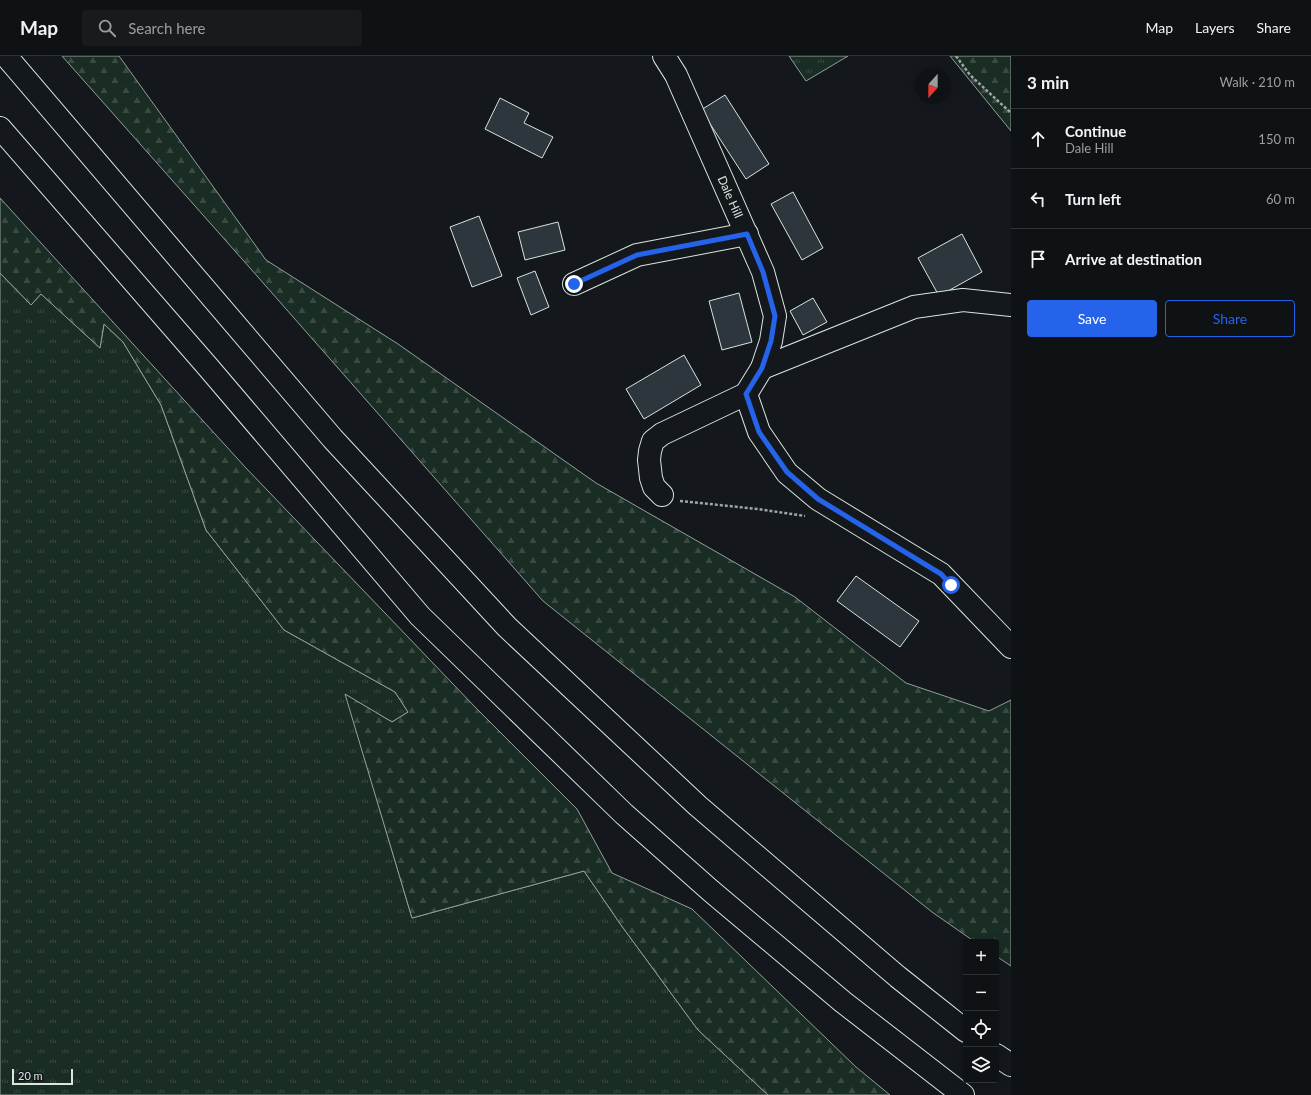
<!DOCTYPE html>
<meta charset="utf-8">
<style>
:root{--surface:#0f1215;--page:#181b1e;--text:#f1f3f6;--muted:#9b9ea0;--line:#2f3234;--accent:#2563eb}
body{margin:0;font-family:Lato,sans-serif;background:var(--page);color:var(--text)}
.controls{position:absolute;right:12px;bottom:12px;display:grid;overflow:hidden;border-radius:4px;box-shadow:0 2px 10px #0003}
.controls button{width:36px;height:36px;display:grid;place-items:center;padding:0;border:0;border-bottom:1px solid var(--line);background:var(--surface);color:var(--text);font:20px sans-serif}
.compass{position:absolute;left:915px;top:12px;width:36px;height:36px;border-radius:50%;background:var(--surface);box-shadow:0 2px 10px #0003;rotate:201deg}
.scale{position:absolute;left:12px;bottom:10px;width:61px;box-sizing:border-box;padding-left:4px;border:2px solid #d8e6dc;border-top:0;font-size:11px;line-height:14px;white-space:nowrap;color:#d8e6dc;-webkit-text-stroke:3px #14181c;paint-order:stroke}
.stop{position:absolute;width:12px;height:12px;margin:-9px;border:3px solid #2563eb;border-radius:50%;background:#fff}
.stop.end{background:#2563eb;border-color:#fff;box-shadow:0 1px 4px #0008}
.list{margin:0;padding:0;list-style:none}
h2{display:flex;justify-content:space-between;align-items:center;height:52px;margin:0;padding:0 16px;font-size:17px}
h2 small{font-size:13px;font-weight:400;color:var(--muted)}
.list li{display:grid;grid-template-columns:26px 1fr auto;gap:12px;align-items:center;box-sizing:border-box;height:60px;padding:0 16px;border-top:1px solid var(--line)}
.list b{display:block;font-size:15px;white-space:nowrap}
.list p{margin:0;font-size:13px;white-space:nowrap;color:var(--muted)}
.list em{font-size:13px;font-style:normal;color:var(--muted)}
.actions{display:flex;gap:8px;padding:12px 16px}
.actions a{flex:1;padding:9px 0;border:1px solid var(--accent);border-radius:4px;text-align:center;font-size:14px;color:var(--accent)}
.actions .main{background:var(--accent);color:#fff}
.icon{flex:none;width:22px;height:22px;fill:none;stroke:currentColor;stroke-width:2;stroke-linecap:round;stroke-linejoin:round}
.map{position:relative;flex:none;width:1011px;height:1039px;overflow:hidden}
header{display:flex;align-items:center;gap:24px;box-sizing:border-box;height:56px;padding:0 20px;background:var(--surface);border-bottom:1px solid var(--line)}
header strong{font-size:19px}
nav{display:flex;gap:22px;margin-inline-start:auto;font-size:14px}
.search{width:280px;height:36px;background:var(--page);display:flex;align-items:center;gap:10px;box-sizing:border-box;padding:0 14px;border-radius:4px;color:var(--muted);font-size:15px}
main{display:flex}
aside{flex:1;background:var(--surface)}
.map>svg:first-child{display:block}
.grass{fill:url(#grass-tufts);stroke:#939e99}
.forest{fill:url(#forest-firs);stroke:#939e99}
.building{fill:#2c363c;stroke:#d8e6dc}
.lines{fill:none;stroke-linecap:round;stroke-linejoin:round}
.minor-casing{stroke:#d8e6dc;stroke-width:24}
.highway-casing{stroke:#d8e6dc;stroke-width:24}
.path{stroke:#9da8a2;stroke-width:2.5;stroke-dasharray:3 2;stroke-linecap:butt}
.minor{stroke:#14181c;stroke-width:22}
.highway{stroke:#14181c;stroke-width:22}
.route{stroke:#2563eb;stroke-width:5}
.labels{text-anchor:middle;stroke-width:3;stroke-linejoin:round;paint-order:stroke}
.street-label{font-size:12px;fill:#d8e6dc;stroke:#14181c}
</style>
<header>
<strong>Map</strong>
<div class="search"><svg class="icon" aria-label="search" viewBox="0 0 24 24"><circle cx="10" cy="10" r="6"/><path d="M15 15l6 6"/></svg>Search here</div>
<nav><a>Map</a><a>Layers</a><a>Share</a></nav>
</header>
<main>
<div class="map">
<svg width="1011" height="1039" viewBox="0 0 1011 1039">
<defs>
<pattern id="grass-tufts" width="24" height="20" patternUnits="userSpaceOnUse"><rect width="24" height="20" fill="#1a2d24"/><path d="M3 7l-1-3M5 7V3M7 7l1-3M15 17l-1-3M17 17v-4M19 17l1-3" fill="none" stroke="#3b4b43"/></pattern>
<pattern id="forest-firs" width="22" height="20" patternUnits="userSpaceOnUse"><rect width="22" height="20" fill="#1a2d24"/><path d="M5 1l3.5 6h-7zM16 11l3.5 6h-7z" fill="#3b4b43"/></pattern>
</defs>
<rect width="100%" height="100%" fill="#14181c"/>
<g class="grass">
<polygon points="789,0 848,0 806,25"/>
<polygon points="0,217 31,249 41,238 100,292 104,268 123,286 161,349 206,474 284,574 395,636 408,656 392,666 346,639 412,862 584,815 621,869 698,974 768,1039 0,1039"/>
</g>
<g class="forest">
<polygon points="62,0 119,0 266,204 398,288 596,427 795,541 906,627 989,655 1011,644 1011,910 996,900 996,886 975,886 932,856 543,545 250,212"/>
<polygon points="950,0 1011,0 1011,75"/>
<polygon points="0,142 246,412 476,652 577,753 612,817 692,853 856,1011 890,1039 768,1039 698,974 621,869 584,815 412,862 345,638 392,666 408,656 395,636 284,574 206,474 161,349 123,286 104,268 100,292 41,238 31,249 0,217"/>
</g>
<g class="building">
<polygon points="725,39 769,108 746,123 701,54"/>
<polygon points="500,42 529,57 524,67 553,81 542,102 485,73"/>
<polygon points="793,136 823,192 802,204 771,148"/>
<polygon points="479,160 502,220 472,231 450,171"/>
<polygon points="558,166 565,194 525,204 518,176"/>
<polygon points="962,178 982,216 939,240 918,202"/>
<polygon points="535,215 549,251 531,259 517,222"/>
<polygon points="739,237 752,286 722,294 709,245"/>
<polygon points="813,242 827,266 803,279 790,255"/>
<polygon points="684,299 701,329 644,363 626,333"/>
<polygon points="856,520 919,565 900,591 837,545"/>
</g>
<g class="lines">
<g class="minor-casing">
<g id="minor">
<polyline points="664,0 676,19 763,216 775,260 771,285 762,312 746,338 759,376 787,417 818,443 941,518 1011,591"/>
<polyline points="574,228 637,199 747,178"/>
<polyline points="762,312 914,251 963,244 1011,249"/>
<polyline points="662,439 654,431 651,422 649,404 650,395 653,385 662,378 746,338"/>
</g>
</g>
<g class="highway-casing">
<g id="highway">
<polyline points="6,0 333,383 507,571 698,750 898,921 966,975"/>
<polyline points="0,72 208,311 420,560 624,758 711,835 843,946 963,1039"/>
<polyline points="996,999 1011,1009"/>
</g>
</g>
<g class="path">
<polyline points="956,0 970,19 1011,57"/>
<polyline points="680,445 758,453 805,460"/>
</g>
<use href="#minor" class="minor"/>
<use href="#highway" class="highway"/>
</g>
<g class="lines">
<polyline class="route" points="574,228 637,199 747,178 763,216 775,260 771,285 762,312 746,338 759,376 787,416 818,443 941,518 951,529"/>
</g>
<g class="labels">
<g class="street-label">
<text transform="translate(730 141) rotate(66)" y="4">Dale Hill</text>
</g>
</g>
</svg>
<div class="controls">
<button>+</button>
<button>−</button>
<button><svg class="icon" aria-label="locate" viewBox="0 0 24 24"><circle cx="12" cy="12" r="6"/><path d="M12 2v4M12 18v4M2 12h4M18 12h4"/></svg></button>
<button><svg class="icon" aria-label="layers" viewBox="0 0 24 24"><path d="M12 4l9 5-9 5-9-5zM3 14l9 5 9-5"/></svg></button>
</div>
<svg class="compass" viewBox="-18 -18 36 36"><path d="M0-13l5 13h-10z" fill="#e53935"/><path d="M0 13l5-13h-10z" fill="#9b9ea0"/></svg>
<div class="scale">20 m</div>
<div class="stop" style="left:951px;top:529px"></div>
<div class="stop end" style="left:574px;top:228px"></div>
</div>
<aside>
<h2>3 min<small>Walk · 210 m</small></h2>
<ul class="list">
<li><svg class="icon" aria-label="ahead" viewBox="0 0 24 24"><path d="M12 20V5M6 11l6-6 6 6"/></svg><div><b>Continue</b><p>Dale Hill</p></div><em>150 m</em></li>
<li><svg class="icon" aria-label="left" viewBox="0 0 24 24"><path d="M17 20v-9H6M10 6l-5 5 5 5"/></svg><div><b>Turn left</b></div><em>60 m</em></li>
<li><svg class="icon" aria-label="arrive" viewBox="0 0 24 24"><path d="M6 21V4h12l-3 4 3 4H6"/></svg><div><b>Arrive at destination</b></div></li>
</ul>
<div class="actions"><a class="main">Save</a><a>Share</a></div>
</aside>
</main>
